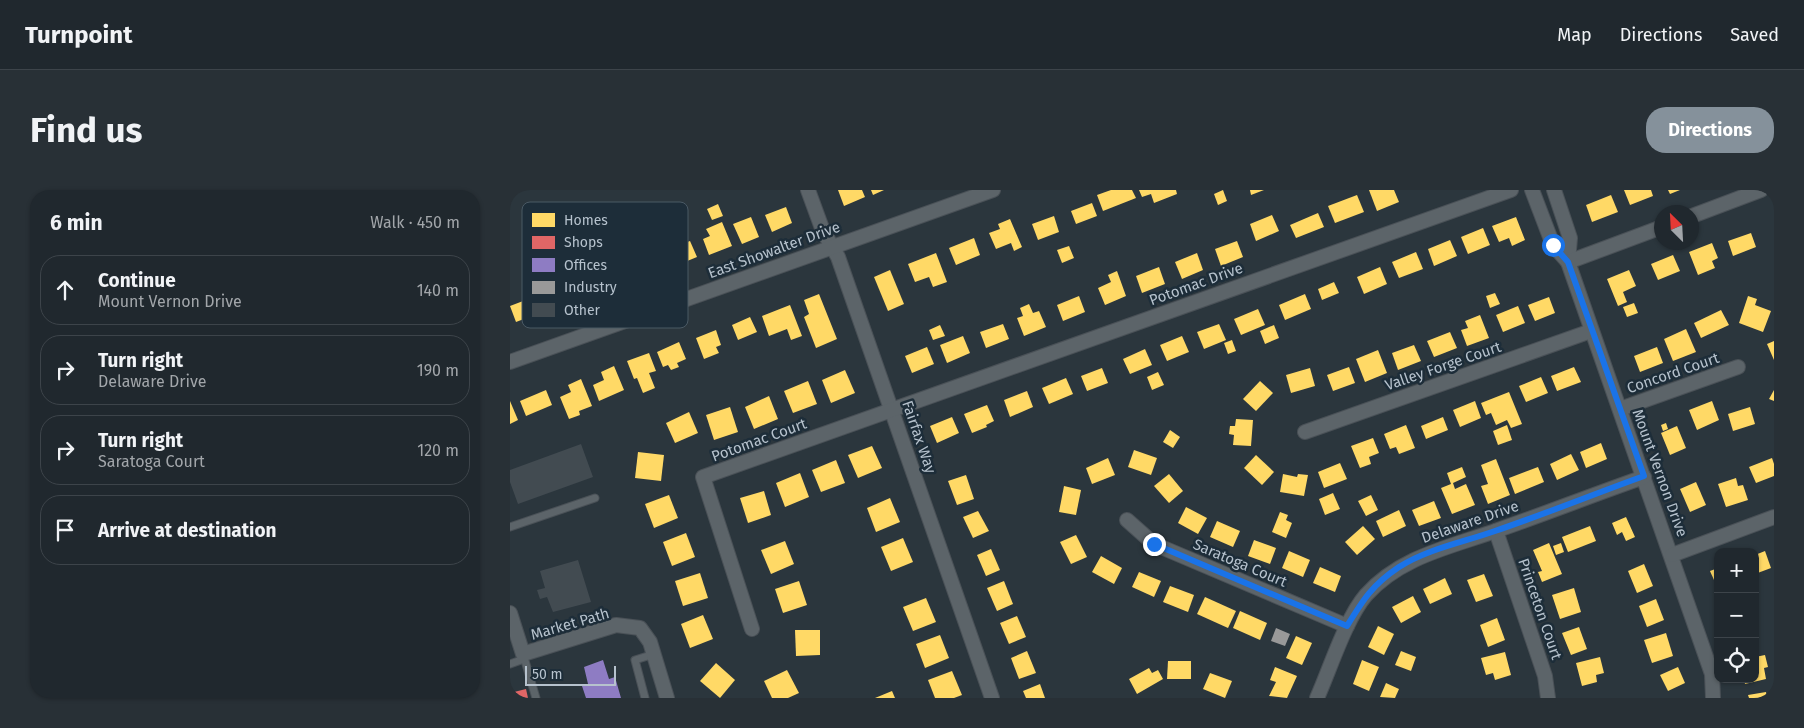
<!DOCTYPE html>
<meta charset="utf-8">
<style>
:root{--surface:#20282e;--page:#283036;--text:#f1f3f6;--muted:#a2a6aa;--line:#3d444a;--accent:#85919b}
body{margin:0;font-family:"Fira Sans",sans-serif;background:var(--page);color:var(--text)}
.controls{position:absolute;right:15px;bottom:15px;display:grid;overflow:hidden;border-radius:10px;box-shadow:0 1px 4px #0004}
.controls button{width:45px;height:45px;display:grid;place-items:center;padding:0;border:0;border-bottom:1px solid var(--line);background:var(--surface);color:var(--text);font:25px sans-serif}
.compass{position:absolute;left:1144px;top:15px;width:45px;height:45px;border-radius:50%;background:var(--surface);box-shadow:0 1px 4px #0004;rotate:336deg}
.scale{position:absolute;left:15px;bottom:12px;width:91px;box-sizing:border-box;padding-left:5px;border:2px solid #b6c2cd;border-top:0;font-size:14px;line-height:18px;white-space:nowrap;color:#b6c2cd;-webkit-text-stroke:4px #1d2d39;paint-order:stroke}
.stop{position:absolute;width:15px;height:15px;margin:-11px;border:4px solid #1a73e8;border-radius:50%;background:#fff}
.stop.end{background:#1a73e8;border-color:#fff;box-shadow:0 1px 5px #0008}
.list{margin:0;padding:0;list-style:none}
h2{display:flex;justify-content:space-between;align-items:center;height:65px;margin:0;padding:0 20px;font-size:21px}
h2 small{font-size:16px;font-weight:400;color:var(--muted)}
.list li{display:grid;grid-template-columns:32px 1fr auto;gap:15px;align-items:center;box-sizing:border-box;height:70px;margin:0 10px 10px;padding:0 10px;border:1px solid var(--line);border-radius:20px}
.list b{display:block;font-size:19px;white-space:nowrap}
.list p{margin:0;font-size:16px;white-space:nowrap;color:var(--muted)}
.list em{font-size:16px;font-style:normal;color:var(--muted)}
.icon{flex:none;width:28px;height:28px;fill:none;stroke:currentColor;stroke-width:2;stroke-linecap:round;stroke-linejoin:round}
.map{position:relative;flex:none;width:1264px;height:508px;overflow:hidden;border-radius:20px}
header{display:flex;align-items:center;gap:30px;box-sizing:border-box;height:70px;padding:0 25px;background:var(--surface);border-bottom:1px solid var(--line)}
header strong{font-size:24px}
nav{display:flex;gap:28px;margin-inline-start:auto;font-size:18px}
.intro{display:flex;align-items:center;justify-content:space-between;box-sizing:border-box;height:120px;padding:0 30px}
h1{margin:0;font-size:35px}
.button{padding:12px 22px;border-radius:20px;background:var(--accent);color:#fff;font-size:18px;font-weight:700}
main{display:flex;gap:30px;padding:0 30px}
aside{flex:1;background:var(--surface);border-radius:20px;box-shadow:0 1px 4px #0004}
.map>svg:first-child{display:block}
.homes{fill:#ffd966}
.shops{fill:#e06666}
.offices{fill:#8e7cc3}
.industry{fill:#999}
.building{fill:#424b51}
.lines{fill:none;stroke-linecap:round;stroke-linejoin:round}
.lane-casing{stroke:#4a5157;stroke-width:9}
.street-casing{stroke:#4a5157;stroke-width:16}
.lane{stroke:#5c6469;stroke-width:7}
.street{stroke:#5c6469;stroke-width:14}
.route{stroke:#1a73e8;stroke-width:6}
.labels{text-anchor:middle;stroke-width:5;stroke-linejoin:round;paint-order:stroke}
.street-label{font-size:15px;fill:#b6c2cd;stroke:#1d2d39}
.key{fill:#1d2d39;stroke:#4b5a65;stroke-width:1}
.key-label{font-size:14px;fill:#b6c2cd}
</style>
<header>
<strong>Turnpoint</strong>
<nav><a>Map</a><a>Directions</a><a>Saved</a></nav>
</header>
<div class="intro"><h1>Find us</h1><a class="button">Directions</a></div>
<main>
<aside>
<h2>6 min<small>Walk · 450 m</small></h2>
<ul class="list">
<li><svg class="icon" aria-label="ahead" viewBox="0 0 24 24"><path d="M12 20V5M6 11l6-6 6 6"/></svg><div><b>Continue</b><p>Mount Vernon Drive</p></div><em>140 m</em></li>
<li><svg class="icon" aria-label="right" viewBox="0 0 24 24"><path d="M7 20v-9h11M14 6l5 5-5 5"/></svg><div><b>Turn right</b><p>Delaware Drive</p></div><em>190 m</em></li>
<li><svg class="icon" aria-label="right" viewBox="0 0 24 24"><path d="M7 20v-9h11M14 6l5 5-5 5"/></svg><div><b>Turn right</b><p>Saratoga Court</p></div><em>120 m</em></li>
<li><svg class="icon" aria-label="arrive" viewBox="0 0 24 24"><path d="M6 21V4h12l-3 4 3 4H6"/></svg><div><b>Arrive at destination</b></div></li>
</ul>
</aside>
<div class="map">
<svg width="1264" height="508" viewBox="0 0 1264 508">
<rect width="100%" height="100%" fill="#2b363d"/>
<g class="homes">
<polygon points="328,0 352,0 355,7 334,16"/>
<polygon points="361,0 374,0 363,5"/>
<polygon points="601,0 622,0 626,8 593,21 587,5"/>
<polygon points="629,0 666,0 667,4 644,13 641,4 632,7"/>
<polygon points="713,0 717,11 708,15 704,4"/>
<polygon points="740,0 754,0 741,5"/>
<polygon points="859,0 884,0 889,12 867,21"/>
<polygon points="1114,0 1141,0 1143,6 1120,15"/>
<polygon points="1158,0 1170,0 1160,4"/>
<polygon points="847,5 854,22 825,33 818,16"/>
<polygon points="1101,5 1108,22 1082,32 1076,15"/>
<polygon points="582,13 587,26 566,34 561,21"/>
<polygon points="208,14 213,26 202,30 197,19"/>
<polygon points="276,17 282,33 262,42 255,25"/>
<polygon points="808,23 814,37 786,48 780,35"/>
<polygon points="762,25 769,41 746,51 740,34"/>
<polygon points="544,26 549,42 528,50 522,34"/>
<polygon points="241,27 249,47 232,54 223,34"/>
<polygon points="1006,27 1015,50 1002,56 999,48 989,52 982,36"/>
<polygon points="500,29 512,57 504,61 501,53 486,59 479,43 490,39 488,34"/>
<polygon points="212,32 222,56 199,65 193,49 200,46 196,39"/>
<polygon points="973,38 980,55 958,64 951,47"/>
<polygon points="1241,43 1246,57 1223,66 1218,51"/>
<polygon points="464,48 470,65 446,75 439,58"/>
<polygon points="940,50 947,66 924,76 918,59"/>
<polygon points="180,51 187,67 165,76 159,59"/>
<polygon points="727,51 733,67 711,76 705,59"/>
<polygon points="1202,53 1208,68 1202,71 1205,78 1188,85 1179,62"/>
<polygon points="559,56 564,68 552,73 547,60"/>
<polygon points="906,62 913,79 889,88 882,72"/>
<polygon points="426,63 437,92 423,97 419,87 405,92 398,74"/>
<polygon points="687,63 693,80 672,89 665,72"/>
<polygon points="1163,65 1170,81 1148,90 1141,74"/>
<polygon points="649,77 655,94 632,103 626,86"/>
<polygon points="870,77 877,94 854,104 847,87"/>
<polygon points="380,80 394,114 378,121 364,87"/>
<polygon points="1119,80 1126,96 1113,102 1117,112 1108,116 1097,89"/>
<polygon points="607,81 616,106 595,115 588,98 601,92 598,85"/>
<polygon points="824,92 829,103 812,110 808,99"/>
<polygon points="985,103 990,114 980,118 976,106"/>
<polygon points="309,104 327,149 306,158 294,127 299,124 294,110"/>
<polygon points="795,104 801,119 775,130 769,115"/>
<polygon points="569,106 575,122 553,131 547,115"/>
<polygon points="1238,106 1247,109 1245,115 1261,121 1253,142 1229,133"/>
<polygon points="1039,107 1045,123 1025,131 1018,115"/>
<polygon points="21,108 27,124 6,132 0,116"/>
<polygon points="1124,113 1128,123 1117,127 1113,117"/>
<polygon points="519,114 523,123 529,121 536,137 514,146 507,128 513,126 510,118"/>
<polygon points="280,115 292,146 281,150 277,139 259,146 252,126"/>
<polygon points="1008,116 1015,133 993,142 986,125"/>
<polygon points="748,119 755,135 731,145 724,129"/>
<polygon points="1211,120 1219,135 1191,148 1184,133"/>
<polygon points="970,125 979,148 957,156 951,140 958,138 955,131"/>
<polygon points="240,127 247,142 228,150 222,135"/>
<polygon points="493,134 499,149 476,158 470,142"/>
<polygon points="709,134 716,150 694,159 687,142"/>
<polygon points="430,135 435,146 423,150 419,140"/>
<polygon points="764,135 769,148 755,154 750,141"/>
<polygon points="1176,139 1186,162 1163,171 1154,149"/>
<polygon points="206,140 211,155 206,157 209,163 194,169 186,148"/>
<polygon points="940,142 947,158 924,167 917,151"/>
<polygon points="453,146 460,163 437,173 430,155"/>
<polygon points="672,146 679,162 657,171 650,155"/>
<polygon points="722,150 726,161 718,164 714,153"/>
<polygon points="1264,151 1264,170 1257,154"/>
<polygon points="169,152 176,169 167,173 169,177 161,180 158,175 153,177 147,162"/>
<polygon points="904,155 911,171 888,180 882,163"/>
<polygon points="417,157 424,174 402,183 395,166"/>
<polygon points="1147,157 1153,173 1130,182 1124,166"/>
<polygon points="635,159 642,175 620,184 613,169"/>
<polygon points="868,160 877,183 855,192 846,169"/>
<polygon points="139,163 146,181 139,183 145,198 133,203 127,188 124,189 117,171"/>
<polygon points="104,176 114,200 89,211 83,195 94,190 91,182"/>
<polygon points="839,177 845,193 823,201 817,185"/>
<polygon points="1064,177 1071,192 1047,201 1041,186"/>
<polygon points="592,178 598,193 577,201 571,186"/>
<polygon points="800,178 805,196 781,203 776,185"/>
<polygon points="335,180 345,203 321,213 312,190"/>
<polygon points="648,182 654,195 642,200 637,187"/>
<polygon points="1031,187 1038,203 1016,212 1009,196"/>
<polygon points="556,188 563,204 539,214 532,198"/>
<polygon points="71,189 82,216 69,221 70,225 59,229 50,207 61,202 58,195"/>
<polygon points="298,191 307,214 283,223 274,201"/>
<polygon points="750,191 763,203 746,221 733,209"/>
<polygon points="36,200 42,215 16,226 10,211"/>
<polygon points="1264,200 1264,211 1259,209"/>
<polygon points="517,201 523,217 500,227 494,210"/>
<polygon points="999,202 1012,234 1001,238 997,230 986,235 981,223 976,225 971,213"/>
<polygon points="259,206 268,229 244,239 235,217"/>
<polygon points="0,211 8,230 0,234"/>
<polygon points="965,211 971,228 950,237 943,220"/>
<polygon points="1202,211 1209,230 1187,240 1179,220"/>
<polygon points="477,215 484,231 476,235 477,237 462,243 454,224"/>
<polygon points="220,217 228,242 204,250 196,225"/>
<polygon points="1240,217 1245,234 1223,241 1218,224"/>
<polygon points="179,222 188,243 165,253 156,233"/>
<polygon points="442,227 449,243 427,253 420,236"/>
<polygon points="933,227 938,240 916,249 911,236"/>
<polygon points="726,229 743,230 741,256 723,255 724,245 719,244 720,236 725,236"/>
<polygon points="1156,233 1158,239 1153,241 1151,235"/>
<polygon points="896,235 905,258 889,264 886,257 880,259 874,244"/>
<polygon points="997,235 1002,250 988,255 983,241"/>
<polygon points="1167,236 1176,258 1160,265 1151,243"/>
<polygon points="660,240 670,247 663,258 653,252"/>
<polygon points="863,248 869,263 859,267 861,274 850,278 841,256"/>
<polygon points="1091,253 1097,269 1076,278 1070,262"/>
<polygon points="362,256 372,278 348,288 338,265"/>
<polygon points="624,260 647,268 641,285 618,277"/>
<polygon points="128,262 154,265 151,291 125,288"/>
<polygon points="1061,264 1069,280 1047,290 1040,274"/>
<polygon points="746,265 764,282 752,295 734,278"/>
<polygon points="598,268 605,285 582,294 576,278"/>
<polygon points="1262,268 1264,274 1264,286 1246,293 1239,277"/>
<polygon points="986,269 1000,305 978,314 971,296 978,294 971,275"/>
<polygon points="326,270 335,293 311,302 302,280"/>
<polygon points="830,273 837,289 814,298 808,282"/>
<polygon points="952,277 956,287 943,293 945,299 956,294 965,315 942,324 931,298 941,294 937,283"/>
<polygon points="1028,277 1034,292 1005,304 999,288"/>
<polygon points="290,283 299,307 275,317 266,293"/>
<polygon points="659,284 673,301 659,313 644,296"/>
<polygon points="773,284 787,287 788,284 798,285 794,306 770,302"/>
<polygon points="456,285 464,309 447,315 438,291"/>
<polygon points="1226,288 1228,296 1233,295 1238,310 1216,317 1208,294"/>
<polygon points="1186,292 1196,315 1180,322 1170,299"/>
<polygon points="554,296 571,300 566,325 549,322"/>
<polygon points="254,301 261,325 238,333 230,308"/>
<polygon points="823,303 830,319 815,325 809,309"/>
<polygon points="159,305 168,328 144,338 135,314"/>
<polygon points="861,305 868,320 856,326 848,311"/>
<polygon points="380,308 390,332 366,342 357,318"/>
<polygon points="924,311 931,328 909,336 902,320"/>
<polygon points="676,317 697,328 688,344 668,333"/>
<polygon points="889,320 896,336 873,347 866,331"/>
<polygon points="468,321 479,341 463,348 453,327"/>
<polygon points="770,322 778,325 776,330 782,333 776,348 762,342"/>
<polygon points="1116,327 1125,347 1116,351 1112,342 1107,345 1102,333"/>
<polygon points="707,331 730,341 723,357 700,347"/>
<polygon points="853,336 865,349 847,365 835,352"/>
<polygon points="1080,336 1086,351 1058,362 1052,347"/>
<polygon points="176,343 185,367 162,376 153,352"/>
<polygon points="566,345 577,367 561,374 550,352"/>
<polygon points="393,348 403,372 381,381 371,357"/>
<polygon points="744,350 766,358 760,374 738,366"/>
<polygon points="275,351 284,374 261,384 251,360"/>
<polygon points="1039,353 1052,384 1032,392 1028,382 1032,381 1023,360"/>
<polygon points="1051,353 1054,362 1046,365 1043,356"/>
<polygon points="481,359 490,380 476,386 467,365"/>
<polygon points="779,361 800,370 793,387 772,378"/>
<polygon points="1255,361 1261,378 1245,384 1245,365"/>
<polygon points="591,366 612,378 604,394 582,382"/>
<polygon points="1134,374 1143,396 1127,403 1118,381"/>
<polygon points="810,377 831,386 825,402 803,393"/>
<polygon points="1208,378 1208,399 1200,381"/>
<polygon points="629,382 651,391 644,407 622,397"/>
<polygon points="190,383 198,408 173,416 165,391"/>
<polygon points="974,384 983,406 966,412 957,390"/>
<polygon points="935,388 942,404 920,414 913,399"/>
<polygon points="289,391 297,415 273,423 265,399"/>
<polygon points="494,391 503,414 487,421 477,398"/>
<polygon points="660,396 684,405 678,422 653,412"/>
<polygon points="1064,398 1071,422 1050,429 1042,405"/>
<polygon points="903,406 911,422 891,433 882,417"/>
<polygon points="695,407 726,421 718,438 687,424"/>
<polygon points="416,408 426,432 403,441 393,417"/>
<polygon points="1146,409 1154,430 1137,437 1129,416"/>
<polygon points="730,421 757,433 750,450 723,438"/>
<polygon points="193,425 203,449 180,458 171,434"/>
<polygon points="507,426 516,447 499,454 490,433"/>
<polygon points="987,428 995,450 978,457 970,435"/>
<polygon points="868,436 884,444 874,465 858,457"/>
<polygon points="1069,437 1077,459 1061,465 1052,443"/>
<polygon points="285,440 310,440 310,465 286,466"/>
<polygon points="1156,443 1163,466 1142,473 1134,450"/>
<polygon points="430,445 439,468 415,478 406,454"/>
<polygon points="786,446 802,453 792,475 776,468"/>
<polygon points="517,461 526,483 509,489 501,468"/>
<polygon points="891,461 906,467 901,481 885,475"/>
<polygon points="995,462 1001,485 985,490 983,483 976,485 971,468"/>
<polygon points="1255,465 1258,477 1254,478 1256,489 1235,494 1234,489 1245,489 1245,467"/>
<polygon points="1090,467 1094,483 1086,485 1087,492 1072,496 1066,473"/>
<polygon points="852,470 869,477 859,501 843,494"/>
<polygon points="658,471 681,471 681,489 657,489"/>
<polygon points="206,473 225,490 210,508 190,491"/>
<polygon points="765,477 787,486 777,508 759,506 766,492 760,490"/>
<polygon points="1168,477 1175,493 1158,501 1150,485"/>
<polygon points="639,478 642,483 648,480 653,489 627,504 619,489"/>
<polygon points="277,480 289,503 278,508 262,508 254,491"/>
<polygon points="442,481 452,505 444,508 425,508 418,490"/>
<polygon points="700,483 722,491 715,508 693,499"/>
<polygon points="876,493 889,499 885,508 870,507"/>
<polygon points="530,494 535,508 516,508 513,501"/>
<polygon points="382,501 385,508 365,508"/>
<polygon points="1256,502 1257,508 1239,508 1238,505"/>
</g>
<polygon class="shops" points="16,499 18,508 0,508 0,503"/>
<polygon class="offices" points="93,470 99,489 105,487 111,508 76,508 72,496 78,494 74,477"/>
<polygon class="industry" points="766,438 780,444 775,456 761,451"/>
<g class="building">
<polygon points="71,254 83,287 8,314 0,292 0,280"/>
<polygon points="68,370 81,412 43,422 37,407 30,409 27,400 35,398 30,381"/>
</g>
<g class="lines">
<g class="lane-casing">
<g id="lane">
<polyline points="0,337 85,308"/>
<polyline points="13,464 26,508"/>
<polyline points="0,474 14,469"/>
<polyline points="135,508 125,470 144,464"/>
</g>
</g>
<g class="street-casing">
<g id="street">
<polyline points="298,0 313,41 328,67 482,508"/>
<polyline points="1022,0 1043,55 1058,72 1202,484 1203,508"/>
<polyline points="1044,0 1060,48 1058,72"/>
<polyline points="1182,26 1251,0"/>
<polyline points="1058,72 1152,37"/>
<polyline points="0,172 483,0"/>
<polyline points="1110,219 1228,177"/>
<polyline points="795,242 1081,141"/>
<polyline points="617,330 644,354 837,436"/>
<polyline points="986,341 1035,486 1038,508"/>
<polyline points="1162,365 1264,327"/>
<polyline points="0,423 13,464 106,435 130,438 140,452 157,508"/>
<polyline points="242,439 193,287 1001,0"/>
<path d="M807,508C820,479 836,428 856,405C891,366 941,357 988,340C1037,323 1085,304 1134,287"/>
</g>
</g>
<use href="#lane" class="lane"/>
<use href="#street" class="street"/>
</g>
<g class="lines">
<path class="route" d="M644,354L837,436C853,410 862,395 889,377C917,359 954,352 985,341C1035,324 1084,304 1134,286L1058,72L1043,55"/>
</g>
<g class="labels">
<g class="street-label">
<text transform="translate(264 60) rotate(-20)" y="5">East Showalter Drive</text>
<text transform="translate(686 94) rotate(-20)" y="5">Potomac Drive</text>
<text transform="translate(933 176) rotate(-19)" y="5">Valley Forge Court</text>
<text transform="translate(1163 183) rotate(-19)" y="5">Concord Court</text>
<text transform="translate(409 247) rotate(71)" y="5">Fairfax Way</text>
<text transform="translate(249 250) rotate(-20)" y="5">Potomac Court</text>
<text transform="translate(1150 283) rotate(70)" y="5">Mount Vernon Drive</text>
<text transform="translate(960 332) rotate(-19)" y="5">Delaware Drive</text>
<text transform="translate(730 373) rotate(23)" y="5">Saratoga Court</text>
<text transform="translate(1030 419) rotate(71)" y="5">Princeton Court</text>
<text transform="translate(60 434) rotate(-16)" y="5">Market Path</text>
</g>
</g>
<rect x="12" y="12" width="166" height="126" rx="8" class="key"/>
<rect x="22" y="23" width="23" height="14" fill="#ffd966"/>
<rect x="22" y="46" width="23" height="13" fill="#e06666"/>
<rect x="22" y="68" width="23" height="14" fill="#8e7cc3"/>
<rect x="22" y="91" width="23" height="13" fill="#999"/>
<rect x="22" y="113" width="23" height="14" fill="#424b51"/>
<g class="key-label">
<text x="54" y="35">Homes</text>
<text x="54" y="57">Shops</text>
<text x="54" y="80">Offices</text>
<text x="54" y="102">Industry</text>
<text x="54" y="125">Other</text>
</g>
</svg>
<div class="controls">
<button>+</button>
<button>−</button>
<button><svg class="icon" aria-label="locate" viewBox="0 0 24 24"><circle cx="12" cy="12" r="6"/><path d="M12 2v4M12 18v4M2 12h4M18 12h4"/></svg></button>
</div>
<svg class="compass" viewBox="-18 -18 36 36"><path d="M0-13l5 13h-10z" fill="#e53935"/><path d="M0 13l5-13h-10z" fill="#a2a6aa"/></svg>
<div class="scale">50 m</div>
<div class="stop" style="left:1043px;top:55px"></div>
<div class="stop end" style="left:644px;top:354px"></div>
</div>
</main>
